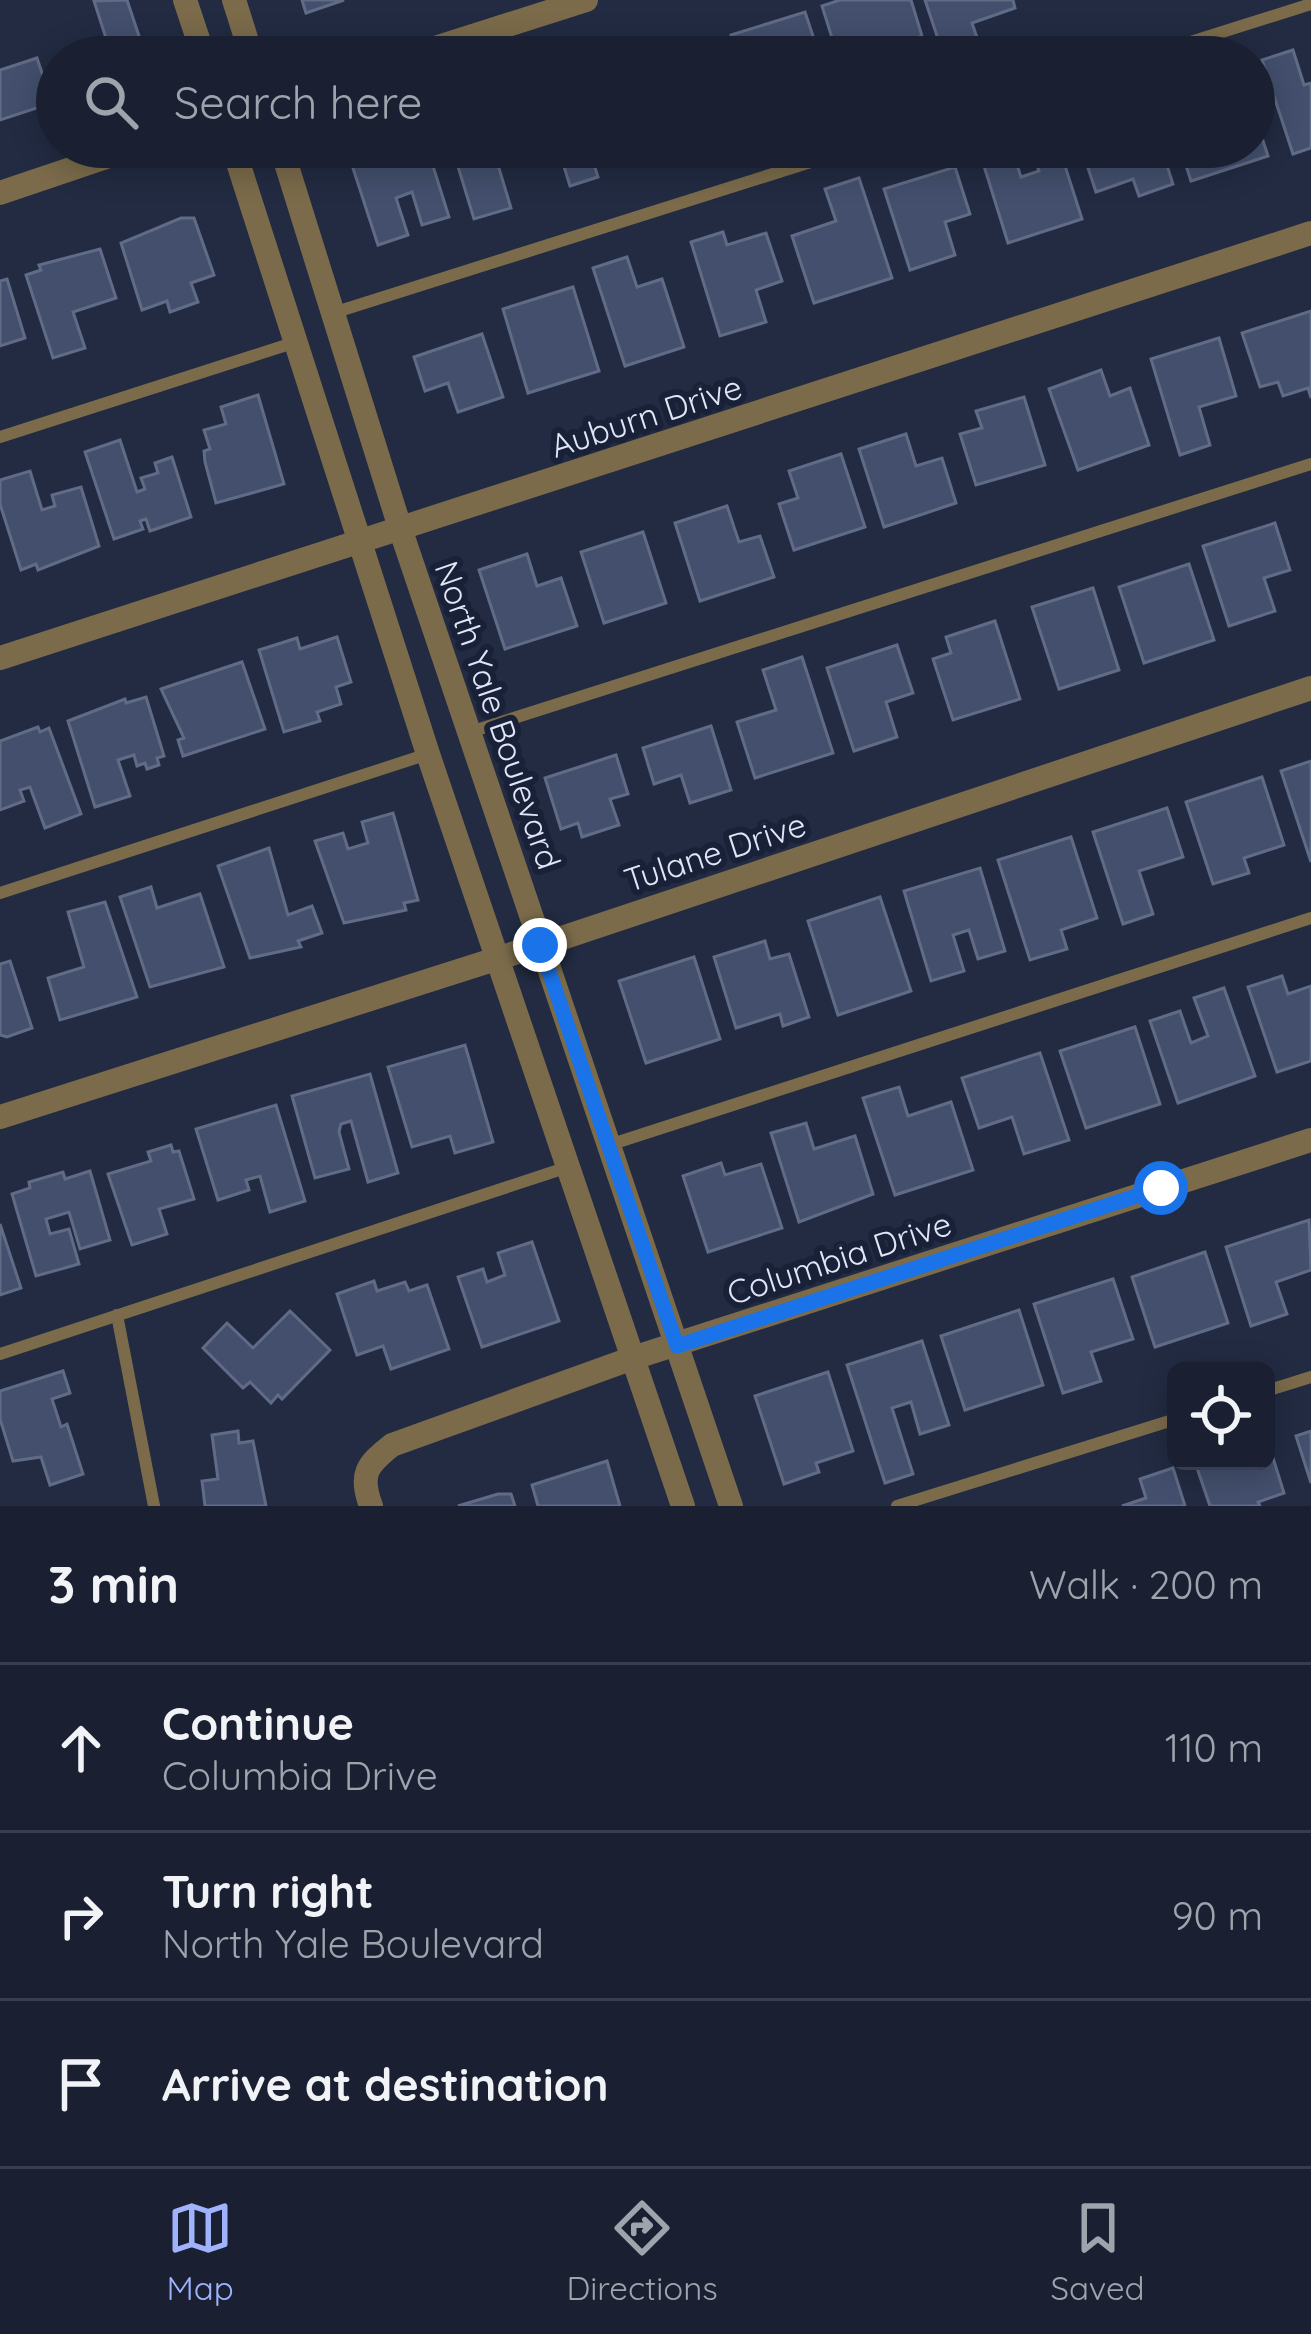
<!DOCTYPE html>
<meta charset="utf-8">
<style>
:root{--surface:#1a2032;--page:#272d3e;--text:#f1f3f6;--muted:#9fa3ac;--line:#383e4d;--accent:#9fb3fd}
body{margin:0;font-family:Quicksand,sans-serif;background:var(--page);color:var(--text)}
.controls{position:absolute;right:36px;bottom:36px;display:grid;overflow:hidden;border-radius:18px;box-shadow:0 6px 30px #0003}
.controls button{width:108px;height:108px;display:grid;place-items:center;padding:0;border:0;border-bottom:3px solid var(--line);background:var(--surface);color:var(--text);font:60px sans-serif}
.stop{position:absolute;width:36px;height:36px;margin:-27px;border:9px solid #1a73e8;border-radius:50%;background:#fff}
.stop.end{background:#1a73e8;border-color:#fff;box-shadow:0 3px 12px #0008}
.list{margin:0;padding:0;list-style:none}
h2{display:flex;justify-content:space-between;align-items:center;height:156px;margin:0;padding:0 48px;font-size:51px}
h2 small{font-size:39px;font-weight:400;color:var(--muted)}
.list li{display:grid;grid-template-columns:78px 1fr auto;gap:36px;align-items:center;box-sizing:border-box;height:168px;padding:0 48px;border-top:3px solid var(--line)}
.list b{display:block;font-size:45px;white-space:nowrap}
.list p{margin:0;font-size:39px;white-space:nowrap;color:var(--muted)}
.list em{font-size:39px;font-style:normal;color:var(--muted)}
.icon{flex:none;width:66px;height:66px;fill:none;stroke:currentColor;stroke-width:2;stroke-linecap:round;stroke-linejoin:round}
.map{position:relative;flex:none;width:1311px;height:1506px;overflow:hidden}
.search{position:absolute;background:var(--surface);box-shadow:0 6px 30px #0003;left:36px;right:36px;top:36px;height:132px;display:flex;align-items:center;gap:30px;box-sizing:border-box;padding:0 42px;border-radius:66px;color:var(--muted);font-size:45px}
.sheet{height:660px;background:var(--surface)}
nav{display:flex;justify-content:space-around;align-items:center;box-sizing:border-box;height:168px;border-top:3px solid var(--line);background:var(--surface);font-size:33px;color:var(--muted)}
nav a{display:grid;justify-items:center;gap:6px}
nav .on{color:var(--accent)}
.map>svg:first-child{display:block}
.building{fill:#434f6d;stroke:#606b86;stroke-width:3}
.lines{fill:none;stroke-linecap:round;stroke-linejoin:round}
.service{stroke:#7b6b4b;stroke-width:12}
.minor{stroke:#7b6b4b;stroke-width:24}
.tertiary{stroke:#7b6b4b;stroke-width:24}
.route{stroke:#1a73e8;stroke-width:15}
.labels{text-anchor:middle;stroke-width:12;stroke-linejoin:round;paint-order:stroke}
.street-label{font-size:33px;fill:#e0e6f6;stroke:#192138}
</style>
<div class="map">
<svg width="1311" height="1506" viewBox="0 0 1311 1506">
<rect width="100%" height="100%" fill="#222b42"/>
<g class="building">
<polygon points="127,0 146,57 70,57 68,50 106,38 94,1"/>
<polygon points="302,0 344,0 306,13"/>
<polygon points="840,0 911,0 922,36 889,46 892,57 838,57 822,6"/>
<polygon points="925,0 1013,0 1015,8 972,23 980,46 944,57"/>
<polygon points="805,12 820,57 738,57 731,35"/>
<polygon points="706,45 710,57 669,57"/>
<polygon points="1293,50 1304,85 1311,83 1311,148 1293,154 1262,60"/>
<polygon points="37,58 52,103 0,120 0,70"/>
<polygon points="1254,113 1268,156 1191,181 1180,147 1254,147"/>
<polygon points="375,147 427,147 449,217 422,225 412,192 396,198 408,235 378,245 349,156"/>
<polygon points="452,147 536,147 538,153 498,165 511,208 474,219"/>
<polygon points="558,147 615,147 591,155 598,177 570,186"/>
<polygon points="989,147 1011,147 1021,177 1039,171 1031,147 1059,147 1082,219 1008,243 979,150"/>
<polygon points="1081,147 1161,147 1173,184 1139,196 1133,179 1096,192"/>
<polygon points="955,167 970,214 945,222 955,255 910,270 884,189"/>
<polygon points="859,178 892,278 814,303 792,236 836,221 825,189"/>
<polygon points="181,218 194,218 214,275 191,283 198,302 170,312 167,301 142,310 121,243"/>
<polygon points="723,232 727,245 766,233 782,281 756,290 766,322 720,336 691,242"/>
<polygon points="100,249 116,298 73,312 85,348 53,358 26,275 41,270 39,265"/>
<polygon points="627,257 637,287 662,279 684,347 625,366 593,268"/>
<polygon points="7,279 25,338 0,346 0,281"/>
<polygon points="573,287 599,371 528,393 503,309"/>
<polygon points="1311,311 1311,398 1308,388 1283,396 1278,382 1260,387 1242,333"/>
<polygon points="482,334 503,397 458,412 448,383 425,391 414,357"/>
<polygon points="1219,338 1236,396 1199,407 1210,445 1180,455 1151,359"/>
<polygon points="1101,370 1110,396 1130,388 1149,445 1078,470 1049,389"/>
<polygon points="258,395 284,484 216,503 205,462 204,451 210,449 204,430 226,424 221,407"/>
<polygon points="1024,397 1045,465 976,485 960,434 982,428 976,411"/>
<polygon points="906,434 916,466 942,458 956,503 884,527 859,449"/>
<polygon points="120,440 137,492 145,489 141,478 158,473 155,463 172,457 191,517 150,531 146,519 140,521 143,529 114,539 85,452"/>
<polygon points="841,454 865,527 794,550 779,504 798,498 789,471"/>
<polygon points="30,471 42,510 55,506 52,495 81,487 99,546 38,570 36,564 21,570 0,504 0,480"/>
<polygon points="727,506 739,542 760,536 774,577 700,601 675,523"/>
<polygon points="1275,523 1290,570 1264,578 1275,611 1229,626 1203,546"/>
<polygon points="643,532 666,603 604,623 581,552"/>
<polygon points="527,554 537,586 561,578 577,626 505,649 479,570"/>
<polygon points="1189,564 1214,640 1144,663 1119,587"/>
<polygon points="1093,588 1119,670 1059,689 1032,607"/>
<polygon points="995,621 1020,699 953,720 933,659 951,653 946,637"/>
<polygon points="337,637 351,682 336,687 341,704 317,712 320,721 284,732 259,650 297,638 300,649"/>
<polygon points="897,645 913,693 886,702 897,737 854,751 827,668"/>
<polygon points="802,657 833,753 755,778 737,722 776,710 763,670"/>
<polygon points="242,662 265,729 183,756 178,740 184,738 161,689"/>
<polygon points="146,697 164,756 157,758 159,765 147,769 145,763 137,766 134,755 118,760 130,796 95,807 68,721 125,699 126,703"/>
<polygon points="711,726 731,790 690,803 681,775 654,784 643,748"/>
<polygon points="38,727 40,732 49,728 81,814 45,828 30,787 20,790 24,801 0,810 0,741"/>
<polygon points="616,755 628,794 610,799 619,825 582,837 578,823 561,829 545,778"/>
<polygon points="1311,761 1311,862 1281,771"/>
<polygon points="1262,777 1284,845 1244,858 1249,873 1213,884 1186,802"/>
<polygon points="1167,808 1183,857 1139,871 1153,914 1123,924 1093,832"/>
<polygon points="393,813 418,900 404,903 406,910 344,923 315,841 343,833 348,849 368,843 362,822"/>
<polygon points="1071,837 1097,918 1061,930 1067,949 1030,960 998,860"/>
<polygon points="269,848 288,915 312,906 322,933 298,941 301,947 250,958 218,866"/>
<polygon points="980,868 1005,951 978,959 969,930 953,935 964,971 931,981 904,891"/>
<polygon points="151,887 157,908 200,894 224,967 150,987 120,897"/>
<polygon points="880,897 911,991 838,1015 808,921"/>
<polygon points="105,902 137,997 60,1020 48,978 84,967 68,912"/>
<polygon points="765,941 770,959 789,954 809,1017 783,1026 780,1014 736,1028 714,957"/>
<polygon points="694,957 720,1039 646,1063 619,981"/>
<polygon points="10,961 32,1028 7,1037 0,1035 0,964"/>
<polygon points="1282,976 1288,994 1311,986 1311,1061 1277,1072 1248,987"/>
<polygon points="1224,988 1255,1076 1178,1103 1150,1021 1180,1011 1191,1043 1208,1036 1194,998"/>
<polygon points="1135,1027 1160,1104 1086,1128 1060,1051"/>
<polygon points="465,1045 493,1142 455,1153 450,1136 412,1147 388,1067"/>
<polygon points="1040,1053 1069,1140 1024,1154 1012,1117 979,1128 962,1078"/>
<polygon points="370,1074 398,1173 368,1182 351,1121 341,1124 339,1132 349,1169 315,1178 292,1096"/>
<polygon points="899,1087 908,1116 951,1102 973,1170 895,1195 863,1098"/>
<polygon points="276,1105 305,1201 270,1212 260,1176 246,1180 249,1190 218,1200 196,1129"/>
<polygon points="806,1123 814,1149 855,1136 873,1194 799,1222 771,1133"/>
<polygon points="171,1145 173,1152 179,1151 194,1199 159,1209 167,1234 132,1245 108,1174 151,1161 148,1152"/>
<polygon points="721,1163 725,1175 761,1164 782,1228 708,1252 683,1176"/>
<polygon points="90,1171 110,1240 80,1249 69,1212 46,1219 50,1234 69,1229 79,1264 36,1276 12,1194 30,1188 29,1182 63,1172 65,1179"/>
<polygon points="1309,1220 1311,1270 1276,1282 1287,1314 1251,1326 1226,1247"/>
<polygon points="0,1224 21,1288 0,1295"/>
<polygon points="532,1242 559,1321 482,1347 458,1277 483,1269 487,1282 505,1275 498,1253"/>
<polygon points="1205,1252 1228,1323 1155,1347 1132,1277"/>
<polygon points="1113,1279 1133,1339 1091,1352 1101,1381 1063,1393 1034,1304"/>
<polygon points="374,1281 377,1291 405,1282 409,1291 427,1285 449,1349 391,1369 383,1346 357,1355 337,1294"/>
<polygon points="1019,1310 1043,1385 965,1410 941,1336"/>
<polygon points="290,1311 330,1350 282,1399 278,1395 271,1403 250,1382 243,1388 203,1348 227,1323 253,1348"/>
<polygon points="922,1341 949,1425 920,1434 911,1402 892,1408 913,1474 885,1483 847,1365"/>
<polygon points="63,1371 70,1393 52,1399 61,1427 67,1424 83,1474 50,1485 41,1457 13,1461 0,1419 0,1391"/>
<polygon points="828,1372 853,1451 816,1463 819,1472 784,1484 755,1396"/>
<polygon points="238,1431 239,1443 253,1441 266,1506 205,1506 202,1481 218,1479 212,1435"/>
<polygon points="1311,1431 1311,1483 1296,1436"/>
<polygon points="1269,1445 1284,1493 1258,1502 1260,1506 1210,1506 1197,1468 1219,1461 1266,1461"/>
<polygon points="607,1461 620,1506 538,1506 532,1485"/>
<polygon points="1173,1468 1185,1506 1122,1506 1146,1498 1140,1479"/>
<polygon points="498,1494 511,1494 515,1506 458,1506"/>
</g>
<g class="lines">
<g class="service">
<polyline points="1143,57 1311,4"/>
<polyline points="333,313 858,147"/>
<polyline points="0,437 296,342"/>
<polyline points="470,732 1311,464"/>
<polyline points="0,893 428,754"/>
<polyline points="609,1145 1311,918"/>
<polyline points="117,1315 154,1506"/>
<polyline points="0,1354 568,1167"/>
<polyline points="1266,1391 1311,1377"/>
<polyline points="897,1506 1176,1419"/>
</g>
<g class="minor">
<polyline points="407,57 586,0"/>
<polyline points="0,193 136,147"/>
<polyline points="0,658 1311,233"/>
<polyline points="0,1117 565,937 1311,688"/>
<path d="M371,1506C359,1474 367,1465 392,1445L633,1358L1311,1140"/>
</g>
<g class="tertiary">
<polyline points="185,0 204,57"/>
<polyline points="234,0 252,57"/>
<polyline points="233,147 428,754 683,1506"/>
<polyline points="281,147 401,531 731,1506"/>
</g>
</g>
<g class="lines">
<polyline class="route" points="540,945 677,1346 1161,1188"/>
</g>
<g class="labels">
<g class="street-label">
<text transform="translate(646 416) rotate(-18)" y="12">Auburn Drive</text>
<text transform="translate(498 715) rotate(71)" y="12">North Yale Boulevard</text>
<text transform="translate(715 852) rotate(-18)" y="12">Tulane Drive</text>
<text transform="translate(839 1258) rotate(-18)" y="12">Columbia Drive</text>
</g>
</g>
</svg>
<div class="controls">
<button><svg class="icon" aria-label="locate" viewBox="0 0 24 24"><circle cx="12" cy="12" r="6"/><path d="M12 2v4M12 18v4M2 12h4M18 12h4"/></svg></button>
</div>
<div class="stop" style="left:1161px;top:1188px"></div>
<div class="stop end" style="left:540px;top:945px"></div>
<div class="search"><svg class="icon" aria-label="search" viewBox="0 0 24 24"><circle cx="10" cy="10" r="6"/><path d="M15 15l6 6"/></svg>Search here</div>
</div>
<section class="sheet">
<h2>3 min<small>Walk · 200 m</small></h2>
<ul class="list">
<li><svg class="icon" aria-label="ahead" viewBox="0 0 24 24"><path d="M12 20V5M6 11l6-6 6 6"/></svg><div><b>Continue</b><p>Columbia Drive</p></div><em>110 m</em></li>
<li><svg class="icon" aria-label="right" viewBox="0 0 24 24"><path d="M7 20v-9h11M14 6l5 5-5 5"/></svg><div><b>Turn right</b><p>North Yale Boulevard</p></div><em>90 m</em></li>
<li><svg class="icon" aria-label="arrive" viewBox="0 0 24 24"><path d="M6 21V4h12l-3 4 3 4H6"/></svg><div><b>Arrive at destination</b></div></li>
</ul>
</section>
<nav>
<a class="on"><svg class="icon" aria-label="map" viewBox="0 0 24 24"><path d="M3 6l6-2 6 2 6-2v14l-6 2-6-2-6 2zM9 4v14M15 6v14"/></svg>Map</a>
<a><svg class="icon" aria-label="directions" viewBox="0 0 24 24"><path d="M12 3l9 9-9 9-9-9zM9 14v-3h6M13 9l2 2-2 2"/></svg>Directions</a>
<a><svg class="icon" aria-label="saved" viewBox="0 0 24 24"><path d="M7 4h10v16l-5-4-5 4z"/></svg>Saved</a>
</nav>
